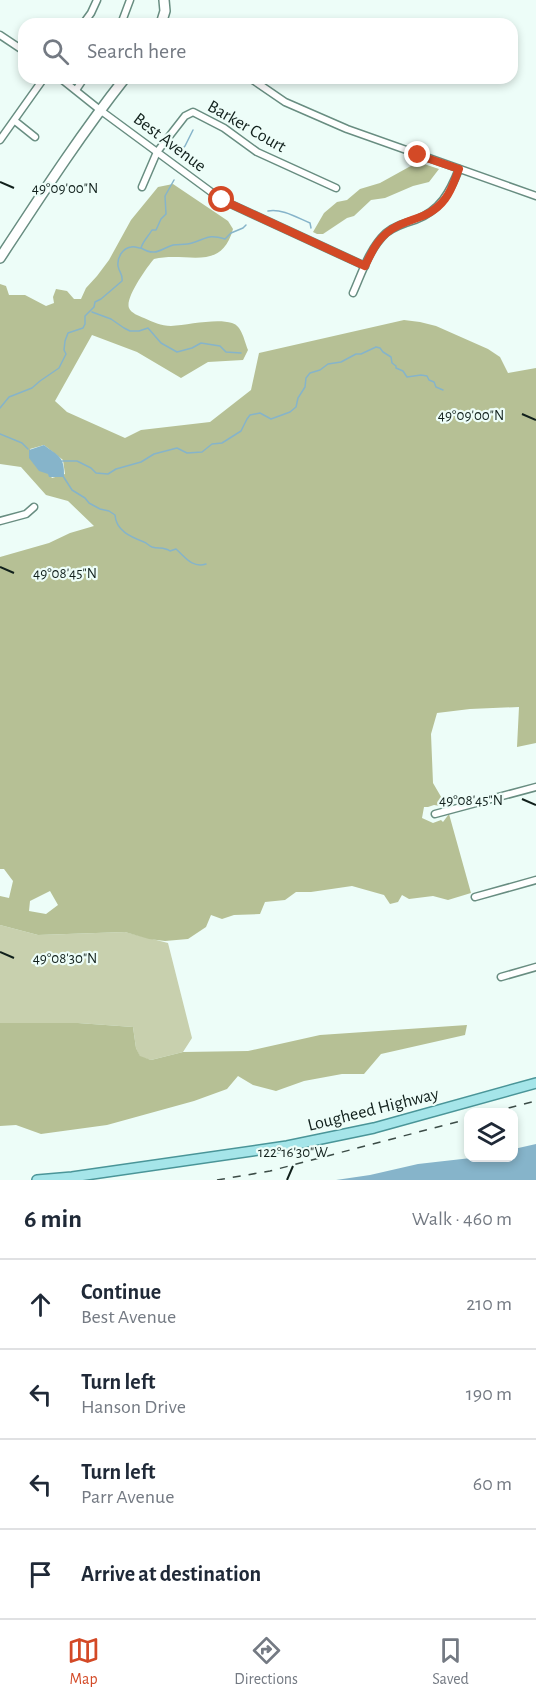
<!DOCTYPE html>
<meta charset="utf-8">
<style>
:root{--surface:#fff;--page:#f6f6f7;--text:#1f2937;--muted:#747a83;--line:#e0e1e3;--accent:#d34926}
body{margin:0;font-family:"Alegreya Sans",sans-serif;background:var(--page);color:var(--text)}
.controls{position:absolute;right:18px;bottom:18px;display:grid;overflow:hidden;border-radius:12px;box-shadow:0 3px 9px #0003}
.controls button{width:54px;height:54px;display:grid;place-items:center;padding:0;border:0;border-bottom:2px solid var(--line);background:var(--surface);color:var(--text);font:30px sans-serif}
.stop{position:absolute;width:18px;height:18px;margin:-14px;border:4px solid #d34926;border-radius:50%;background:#fff}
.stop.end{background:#d34926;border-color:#fff;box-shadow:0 2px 6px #0008}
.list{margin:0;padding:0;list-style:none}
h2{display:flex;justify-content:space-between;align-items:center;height:78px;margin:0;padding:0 24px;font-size:26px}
h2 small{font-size:20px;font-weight:400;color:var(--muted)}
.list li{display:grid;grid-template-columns:39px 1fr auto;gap:18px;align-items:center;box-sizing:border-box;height:90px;padding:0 24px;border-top:2px solid var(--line)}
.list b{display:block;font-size:22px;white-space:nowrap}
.list p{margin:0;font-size:20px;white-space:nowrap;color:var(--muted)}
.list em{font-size:20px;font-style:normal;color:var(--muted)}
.icon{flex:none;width:33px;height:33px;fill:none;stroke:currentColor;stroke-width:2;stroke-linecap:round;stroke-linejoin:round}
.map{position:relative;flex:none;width:536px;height:1180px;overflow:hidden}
.search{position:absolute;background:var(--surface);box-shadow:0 3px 9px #0003;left:18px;right:18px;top:18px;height:66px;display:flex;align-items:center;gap:15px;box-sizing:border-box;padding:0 21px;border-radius:18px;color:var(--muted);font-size:22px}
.sheet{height:438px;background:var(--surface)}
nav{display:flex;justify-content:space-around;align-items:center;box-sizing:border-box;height:84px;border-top:2px solid var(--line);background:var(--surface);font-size:16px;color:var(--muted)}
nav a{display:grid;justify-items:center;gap:3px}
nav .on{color:var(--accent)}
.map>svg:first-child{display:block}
.green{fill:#c8d0ae}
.forest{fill:#b6c095;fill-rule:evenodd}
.water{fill:#86b4ca}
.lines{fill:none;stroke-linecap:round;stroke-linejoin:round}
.stream{stroke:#86b4ca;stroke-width:1.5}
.minor-casing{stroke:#688d81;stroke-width:9}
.secondary-casing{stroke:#688d81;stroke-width:12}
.primary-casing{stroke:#4a9598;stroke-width:12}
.minor{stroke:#fff;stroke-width:6}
.secondary{stroke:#fff;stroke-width:9}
.primary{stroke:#a5e5e9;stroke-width:9}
.rail{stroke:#3c4c47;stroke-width:1.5;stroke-dasharray:8 8;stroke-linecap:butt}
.route{stroke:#d34926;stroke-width:8}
.ticks{fill:none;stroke:#11201c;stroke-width:2}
.labels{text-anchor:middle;stroke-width:4.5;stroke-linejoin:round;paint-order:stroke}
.street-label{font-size:18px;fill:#11201c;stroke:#edfdf8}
.ticks-label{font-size:15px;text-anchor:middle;fill:#11201c;stroke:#edfdf8;stroke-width:4.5;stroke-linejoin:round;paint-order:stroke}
</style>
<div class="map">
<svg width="536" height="1180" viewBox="0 0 536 1180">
<rect width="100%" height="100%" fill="#edfdf8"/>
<polygon class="green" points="0,925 38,935 125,932 168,943 192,1038 183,1052 151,1060 140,1057 136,1048 133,1027 78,1023 0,1023"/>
<g class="forest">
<polygon points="418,162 439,169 429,182 413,186 385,198 371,200 354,216 347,218 323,234 317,234 313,232 324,213 337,202 347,200 360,189 380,183"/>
<path d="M173,184L228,221L233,229C221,273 187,251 154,259C147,267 125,298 129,308C131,313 139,316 144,318C153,322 161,326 171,326C188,325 216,318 232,323C242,326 244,340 248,350L243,360L208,362L181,378L137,352L92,335L55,401L67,412L125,438L141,430L210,422L251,390L259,353L404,320L420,322L436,326L488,349L500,357L508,373L536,368V743L517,747L519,707L470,709L437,713L431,734L433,783L447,807L434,805L428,807H424L422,818L433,823L441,820L443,822L449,814L471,893L448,900L433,896L409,899L402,895L398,902L390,904L384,895L352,886L311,892H296L285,900L265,902L260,914L234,915L222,919L211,915L206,927L188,939L165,941L149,939L125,932L38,935L0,925V896L9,898L13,881L4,869H0V557L49,543L70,533L94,526L68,501L46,495L21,467L0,464V284L6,286L9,295H25L46,306L54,303L53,297L56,289L67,291L74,299H81L86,288L97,276L109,260L131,220L158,187ZM44,445L63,460L65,474L52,478L49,474L35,465L30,449ZM50,891L58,905L46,914L29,911L30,901Z"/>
<polygon points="0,1023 78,1023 133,1027 136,1048 140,1056 151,1060 183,1052 248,1051 320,1035 467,1025 465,1035 381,1054 364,1074 342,1074 304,1081 276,1091 253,1085 238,1076 227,1089 194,1101 107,1125 41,1134 16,1125 0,1126"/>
</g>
<g class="water">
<path d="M44,445C58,456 65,456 64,477H49L48,474L39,471L29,458V450Z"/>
<polygon points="536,1144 536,1180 336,1180 370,1175 418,1164 471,1158 514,1158 514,1149"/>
</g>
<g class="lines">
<g class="stream">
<polyline points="181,150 185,146 193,130"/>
<path d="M268,211C281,208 298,218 310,223L311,228"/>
<path d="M141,248C156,257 160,249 173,245C179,244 186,245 192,243C208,238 208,234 225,239L231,233L243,228L246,225"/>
<polyline points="92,312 111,319 124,328 130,331 139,331 148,328 161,343 177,352 192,348 201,343 220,346 226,352 241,353"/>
<path d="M0,408L9,397L32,388L40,381L59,368L66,354L64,350L65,341L68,333L83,328L85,324V316L94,307L95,302L101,299L122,281C123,274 119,272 118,266C117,257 123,248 131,247C135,246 138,248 141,248C143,241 148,237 152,230H156L161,219L166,214L165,196L174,180"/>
<polyline points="0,434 22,443 28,449"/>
<polyline points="62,461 77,461 91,468 96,473 108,474 116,469 141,462 154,454 177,448 187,453 202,452 212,444 222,443 241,431 247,419 250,415 260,413 271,419 290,412 296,407 298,398 305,387 306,378 310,373 320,370 328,364 341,362 356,354 361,354 376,347 380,348 383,352 391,357 392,363 396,366 396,368 403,371 407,377 421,375 427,376 429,380 434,382 436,387 443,390"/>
<path d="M63,476L72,490L85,498L89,503L100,509L109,511L115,515C116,531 131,537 144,542C147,543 149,546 152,547C159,549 164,547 170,551L176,549C186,558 192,568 206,564"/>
</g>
<g class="minor-casing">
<g id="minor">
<polyline points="83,24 91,13 97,0"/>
<polyline points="121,24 130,0"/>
<polyline points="0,35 24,51"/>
<polyline points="60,78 100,110 222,200 365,266"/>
<polyline points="250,78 285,102 347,129 536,196"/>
<polyline points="76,90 84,78"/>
<polyline points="15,121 35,137"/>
<polyline points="0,140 44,78"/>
<polyline points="142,187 157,152 185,116 193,112 224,128 257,152 336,188"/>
<path d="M353,293C362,273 369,249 386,233C395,226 405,223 415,220C440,211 450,192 459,169"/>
<polyline points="0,521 26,514 34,507"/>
<polyline points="435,814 536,787"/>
<polyline points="475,897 536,880"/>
<polyline points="501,977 536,967"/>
</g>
</g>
<g class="secondary-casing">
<g id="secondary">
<polyline points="161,24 165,11 164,0"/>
<path d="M0,258C40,197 80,135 125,78"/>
</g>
</g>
<g class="primary-casing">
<polyline id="primary" points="37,1180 72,1177 287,1146 374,1128 536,1083"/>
</g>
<use href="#minor" class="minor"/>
<use href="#secondary" class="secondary"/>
<use href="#primary" class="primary"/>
<g class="rail">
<polyline points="493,1112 536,1101"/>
<polyline points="217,1180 270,1171 468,1119"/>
</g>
</g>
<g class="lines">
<path class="route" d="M222,200L365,266C372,251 378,238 392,229C411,217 430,219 445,199C452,190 455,179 459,169L418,155"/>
</g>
<path class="ticks" d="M0,182L14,188M522,414L536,420M0,567L14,573M522,799L536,805M0,952L14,958M287,1180L293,1166"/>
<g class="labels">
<g class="street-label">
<text transform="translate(247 126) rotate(30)" y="6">Barker Court</text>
<text transform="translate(170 142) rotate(37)" y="6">Best Avenue</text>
<text transform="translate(373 1109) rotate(-14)" y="6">Lougheed Highway</text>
</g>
</g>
<g class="ticks-label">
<text x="65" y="193">49°09'00"N</text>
<text x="471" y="420">49°09'00"N</text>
<text x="65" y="578">49°08'45"N</text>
<text x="471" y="805">49°08'45"N</text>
<text x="65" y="963">49°08'30"N</text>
<text x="293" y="1157">122°16'30"W</text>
</g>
</svg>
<div class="controls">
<button><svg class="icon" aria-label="layers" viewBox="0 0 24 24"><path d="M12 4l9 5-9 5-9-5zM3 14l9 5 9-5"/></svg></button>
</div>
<div class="stop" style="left:222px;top:200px"></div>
<div class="stop end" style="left:418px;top:155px"></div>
<div class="search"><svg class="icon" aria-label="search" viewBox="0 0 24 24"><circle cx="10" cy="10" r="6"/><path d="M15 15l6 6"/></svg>Search here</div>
</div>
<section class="sheet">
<h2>6 min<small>Walk · 460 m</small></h2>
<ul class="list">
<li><svg class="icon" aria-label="ahead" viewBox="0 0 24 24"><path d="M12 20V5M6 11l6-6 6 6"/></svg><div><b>Continue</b><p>Best Avenue</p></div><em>210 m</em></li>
<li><svg class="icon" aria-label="left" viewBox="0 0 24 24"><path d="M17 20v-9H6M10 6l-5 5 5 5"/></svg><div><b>Turn left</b><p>Hanson Drive</p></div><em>190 m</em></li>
<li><svg class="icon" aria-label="left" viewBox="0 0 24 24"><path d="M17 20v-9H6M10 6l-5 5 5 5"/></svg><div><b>Turn left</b><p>Parr Avenue</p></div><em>60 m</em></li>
<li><svg class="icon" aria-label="arrive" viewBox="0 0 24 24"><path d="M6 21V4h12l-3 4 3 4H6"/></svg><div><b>Arrive at destination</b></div></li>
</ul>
</section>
<nav>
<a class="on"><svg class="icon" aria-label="map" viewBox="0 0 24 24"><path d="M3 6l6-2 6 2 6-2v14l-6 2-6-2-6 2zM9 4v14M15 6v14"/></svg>Map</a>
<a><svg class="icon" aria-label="directions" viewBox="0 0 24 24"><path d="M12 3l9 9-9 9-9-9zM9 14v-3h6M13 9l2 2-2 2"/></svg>Directions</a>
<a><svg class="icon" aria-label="saved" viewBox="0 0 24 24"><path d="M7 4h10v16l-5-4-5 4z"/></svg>Saved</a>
</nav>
